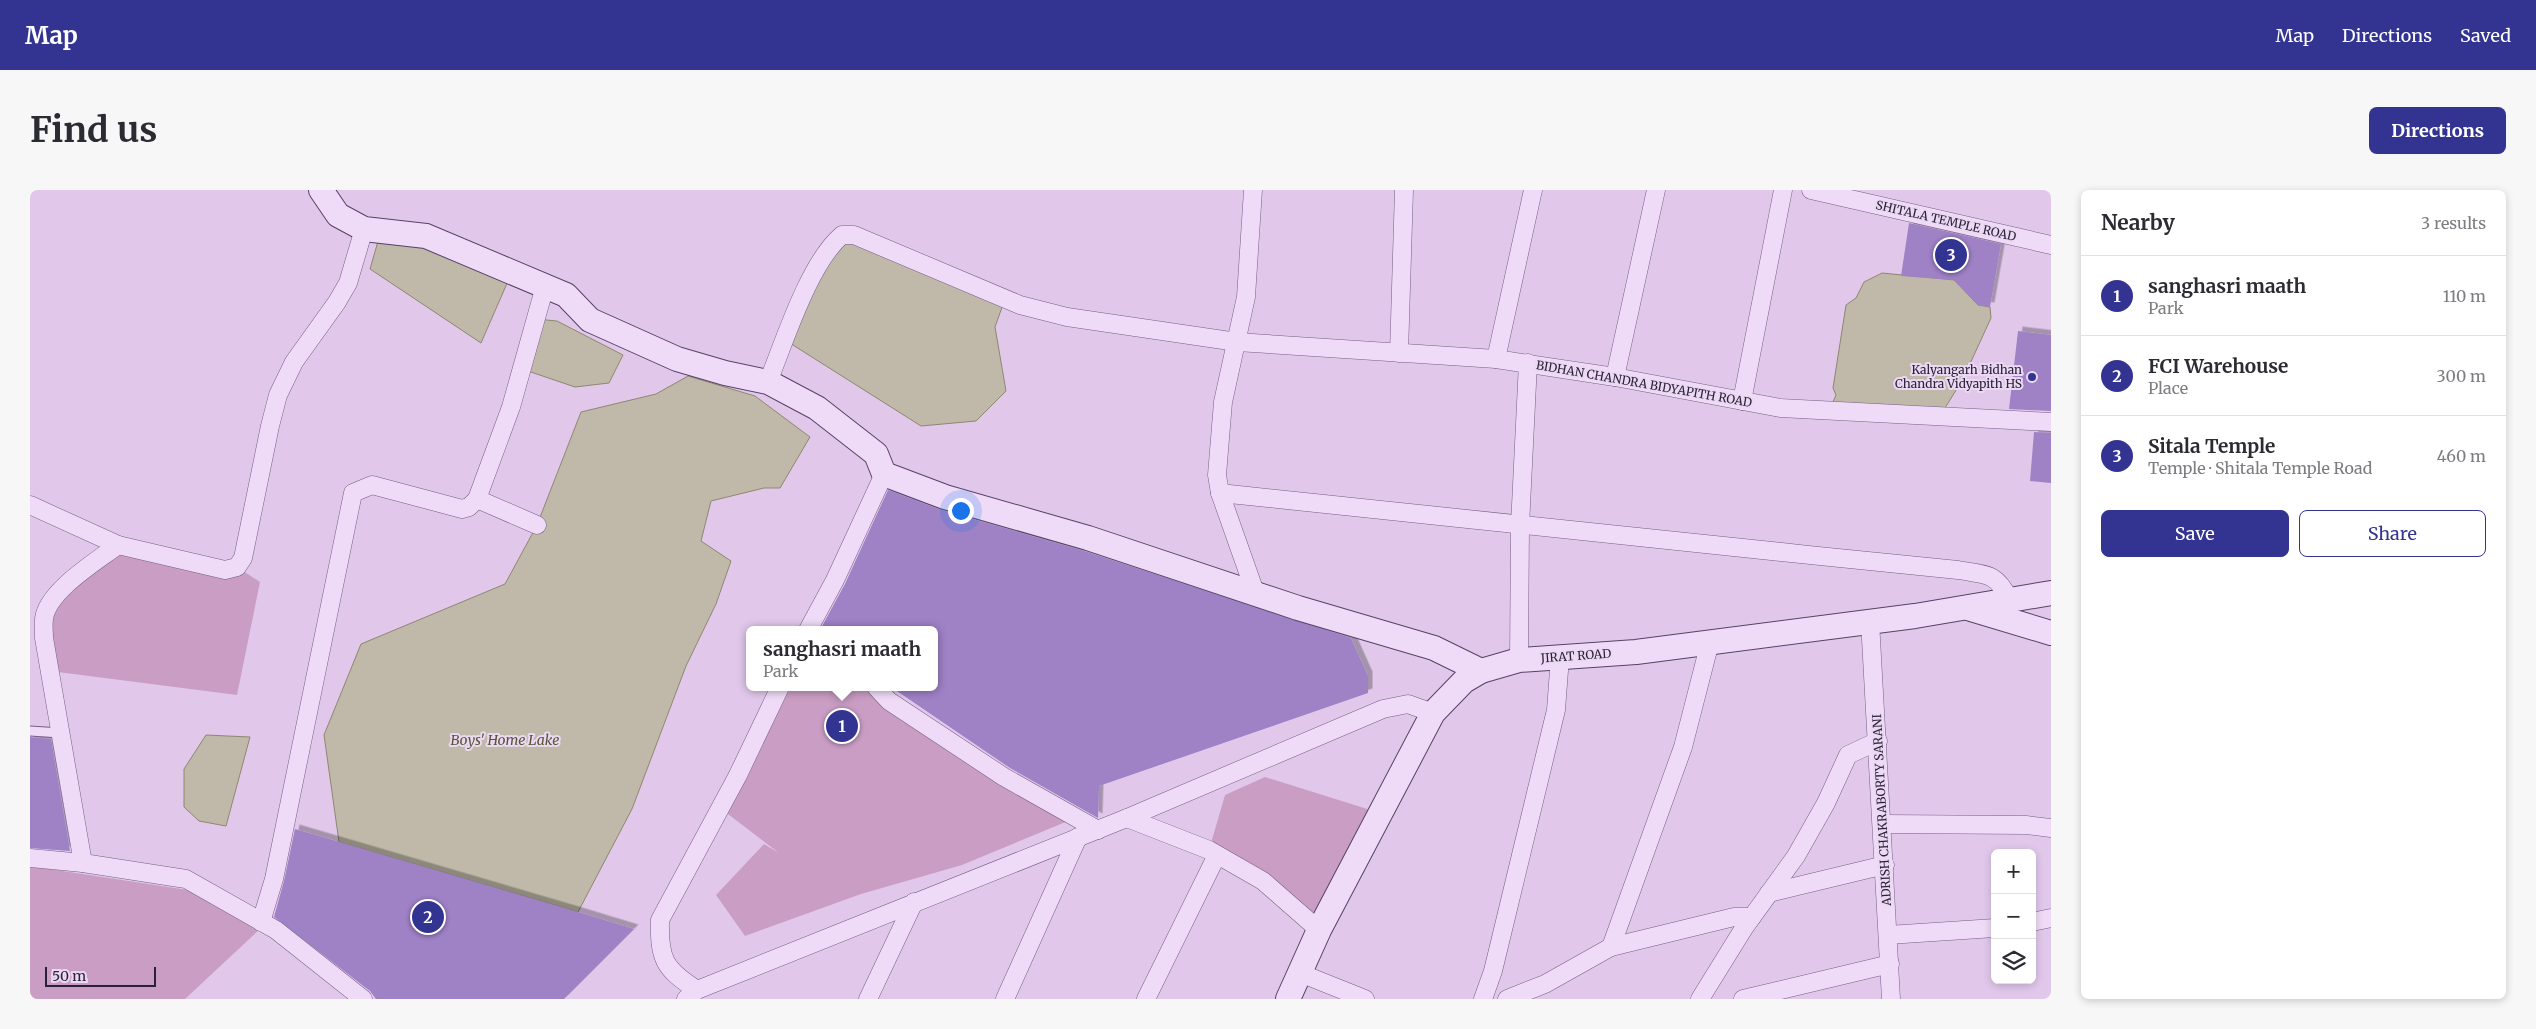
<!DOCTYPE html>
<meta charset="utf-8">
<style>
:root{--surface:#fff;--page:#f7f7f7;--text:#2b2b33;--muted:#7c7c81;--line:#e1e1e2;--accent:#333391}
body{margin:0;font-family:Merriweather,serif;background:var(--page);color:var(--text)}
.controls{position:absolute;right:15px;bottom:15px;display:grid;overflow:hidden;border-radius:8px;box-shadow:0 2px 8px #0003}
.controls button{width:45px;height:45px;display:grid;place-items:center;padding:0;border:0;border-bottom:1px solid var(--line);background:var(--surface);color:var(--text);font:25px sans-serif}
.scale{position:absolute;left:15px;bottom:12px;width:111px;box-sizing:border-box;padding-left:5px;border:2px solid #2c2138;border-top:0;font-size:14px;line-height:18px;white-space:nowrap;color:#2c2138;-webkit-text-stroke:4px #ebd8f3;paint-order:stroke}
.you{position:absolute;left:930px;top:320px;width:18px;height:18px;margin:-12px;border:4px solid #fff;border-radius:50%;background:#1a73e8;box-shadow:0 0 0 8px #1a73e833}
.badge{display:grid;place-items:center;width:32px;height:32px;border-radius:50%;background:var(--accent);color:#fff;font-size:16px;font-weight:700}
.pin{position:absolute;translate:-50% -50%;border:2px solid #fff;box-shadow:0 1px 5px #0006}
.popup{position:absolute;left:716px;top:436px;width:192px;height:65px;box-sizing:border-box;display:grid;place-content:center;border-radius:8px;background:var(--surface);filter:drop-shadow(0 1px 4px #0005);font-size:16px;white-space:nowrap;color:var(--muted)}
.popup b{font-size:19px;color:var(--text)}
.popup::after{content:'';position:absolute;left:50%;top:100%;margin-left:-10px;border:10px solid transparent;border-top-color:var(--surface)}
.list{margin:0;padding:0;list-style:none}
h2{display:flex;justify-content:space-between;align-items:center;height:65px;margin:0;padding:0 20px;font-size:21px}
h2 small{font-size:16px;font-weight:400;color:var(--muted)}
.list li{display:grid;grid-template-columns:32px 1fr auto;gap:15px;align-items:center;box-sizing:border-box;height:80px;padding:0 20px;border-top:1px solid var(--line)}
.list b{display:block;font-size:19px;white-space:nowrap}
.list p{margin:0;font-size:16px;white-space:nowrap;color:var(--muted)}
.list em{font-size:16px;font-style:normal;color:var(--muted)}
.actions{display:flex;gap:10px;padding:15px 20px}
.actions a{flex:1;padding:11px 0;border:1px solid var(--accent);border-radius:8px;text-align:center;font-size:18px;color:var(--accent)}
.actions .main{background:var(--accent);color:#fff}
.icon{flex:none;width:28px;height:28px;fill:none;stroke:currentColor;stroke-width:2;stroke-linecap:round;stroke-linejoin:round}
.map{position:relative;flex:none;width:2021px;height:809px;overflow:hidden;border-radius:8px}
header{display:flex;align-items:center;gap:30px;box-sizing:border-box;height:70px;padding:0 25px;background:var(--accent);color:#fff}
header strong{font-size:24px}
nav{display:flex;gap:28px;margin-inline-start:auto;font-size:18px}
.intro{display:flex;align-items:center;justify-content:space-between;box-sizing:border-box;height:120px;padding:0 30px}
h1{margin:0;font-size:35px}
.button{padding:12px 22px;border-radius:8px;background:var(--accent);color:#fff;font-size:18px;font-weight:700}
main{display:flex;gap:30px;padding:0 30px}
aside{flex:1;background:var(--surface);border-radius:8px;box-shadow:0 2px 8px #0003}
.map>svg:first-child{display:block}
.green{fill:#c99dc4}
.water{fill:#c0b9a9;stroke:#8e8770}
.building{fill:#9f81c6;filter:url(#shadow)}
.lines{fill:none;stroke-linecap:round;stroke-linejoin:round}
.lane-casing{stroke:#745f86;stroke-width:11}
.street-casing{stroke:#745f86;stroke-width:19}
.secondary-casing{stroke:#554268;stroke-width:26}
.lane{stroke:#efdbf7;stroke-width:9}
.street{stroke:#efdbf7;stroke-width:18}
.secondary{stroke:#efdbf7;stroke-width:24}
.poi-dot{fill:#333391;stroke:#ebd8f3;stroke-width:2}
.labels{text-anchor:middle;stroke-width:4;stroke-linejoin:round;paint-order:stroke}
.street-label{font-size:12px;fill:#2c2138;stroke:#ebd8f3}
.poi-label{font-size:12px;fill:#2c2138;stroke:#ebd8f3;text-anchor:end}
.water-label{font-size:14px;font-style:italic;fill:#565432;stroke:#ebd8f3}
</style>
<header>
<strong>Map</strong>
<nav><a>Map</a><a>Directions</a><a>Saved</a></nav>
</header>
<div class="intro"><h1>Find us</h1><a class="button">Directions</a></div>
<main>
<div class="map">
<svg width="2021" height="809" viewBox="0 0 2021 809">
<defs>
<filter id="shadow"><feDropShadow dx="4.5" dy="-4.5" stdDeviation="0" flood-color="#0004"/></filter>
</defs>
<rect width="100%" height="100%" fill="#e1c8eb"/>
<g class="green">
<polygon points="88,355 207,377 230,392 207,505 20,481 23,409"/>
<polygon points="749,497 834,497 1038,631 932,675 831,704 715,746 686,705 734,654 749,663 690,618"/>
<polygon points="1235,587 1350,623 1289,740 1179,660 1195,605"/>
<polygon points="0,676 158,700 231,738 155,809 0,809"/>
</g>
<g class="water">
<polygon points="351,41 482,82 451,153 340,79"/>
<polygon points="812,45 975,109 965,137 976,201 946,231 891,236 755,150"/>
<polygon points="1852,83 1924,90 1948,115 1960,117 1961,128 1933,189 1910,226 1799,221 1806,205 1803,198 1816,115 1826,108 1834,92"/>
<polygon points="506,129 527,131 593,165 579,193 545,197 492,179"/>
<polygon points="658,186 725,206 780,247 750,298 734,298 681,311 671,351 701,371 686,414 656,476 602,619 548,722 309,652 294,545 331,454 475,394 507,335 551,222 626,204"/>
<polygon points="176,545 220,547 196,636 169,631 154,617 154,579"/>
</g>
<g class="building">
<polygon points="1879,33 1971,54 1960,117 1948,115 1924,90 1871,86"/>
<polygon points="1988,141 2021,145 2021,221 1979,219"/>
<polygon points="2004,242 2021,243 2021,293 2000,291"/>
<polygon points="858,300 911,320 1054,361 1321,448 1338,486 1338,503 1069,596 1068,628 980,578 861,497 904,497 904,440 790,440 815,394"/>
<polygon points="0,547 21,549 40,661 0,658"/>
<polygon points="265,639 548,722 604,739 534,809 346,809 340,801 244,727 254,691"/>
</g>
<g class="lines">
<g class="lane-casing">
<polyline id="lane" points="0,541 31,543"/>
</g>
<g class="street-casing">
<g id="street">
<polyline points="1223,0 1216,107 1193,212 1187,285 1190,303 1225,402"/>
<polyline points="1781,0 2021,55"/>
<polyline points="1369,163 1374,0"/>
<polyline points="1466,169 1503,0"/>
<polyline points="1585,187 1626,0"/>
<path d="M738,192C755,150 779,73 812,45H824L990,115L1037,127L1207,152L1466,169L1585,187L1750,218L2021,232"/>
<polyline points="1712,211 1753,0"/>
<path d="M1190,303C1436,331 1682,355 1928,380C1956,385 1966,382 1979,409"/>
<polyline points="447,309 507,335"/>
<polyline points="0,315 88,355 195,380 207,377 213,368 240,236 248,205 264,172 307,112 318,93 334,39"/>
<polyline points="1840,431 1861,809"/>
<polyline points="778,440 805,390 854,284"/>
<polyline points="1489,470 1490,336 1498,173"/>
<polyline points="846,497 859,511 974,587 1068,640"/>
<polyline points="1097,628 1179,660 1233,691 1289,740"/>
<polyline points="1853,634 1996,635 2021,638"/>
<polyline points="0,668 53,673 156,689 246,740 333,809"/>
<path d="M53,673L14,448C14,442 13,435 14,429C17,401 67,371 88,355"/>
<polyline points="1739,703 1855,675"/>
<polyline points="231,732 244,689 323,303 342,295 432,319 439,317 447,309 481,217 515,96"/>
<polyline points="2002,732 2021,728"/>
<polyline points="1858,745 1965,738"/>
<polyline points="1581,757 1704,727 1722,727"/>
<polyline points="1270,783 1335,809"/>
<path d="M667,800C634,779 629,769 630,730L708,585L750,497"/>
<polyline points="656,809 667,800 1097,628 1353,519 1378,514 1403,523"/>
<polyline points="838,809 884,712"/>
<polyline points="975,809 1048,647"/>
<polyline points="1116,809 1187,665"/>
<polyline points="1453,809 1463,781 1526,520 1530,467"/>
<polyline points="1477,809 1515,794 1581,757 1653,557 1680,452"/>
<polyline points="1670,809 1714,738 1766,666 1796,613 1818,565 1848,551"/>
<polyline points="1713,809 1860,774"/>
</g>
</g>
<g class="secondary-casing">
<g id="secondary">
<polyline points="291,0 308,25 334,39 396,46 536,105 560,130 647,169 695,183 738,192 787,218 846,264 854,284 915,307 1058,348 1268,418 1404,458 1451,481"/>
<polyline points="1941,419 2021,443"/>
<polyline points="1258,809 1289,740 1403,523 1434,491 1451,481 1489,470 1606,462 1885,426 2021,403"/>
</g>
</g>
<use href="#lane" class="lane"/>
<use href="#street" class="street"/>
<use href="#secondary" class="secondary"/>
</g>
<circle class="poi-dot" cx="2002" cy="187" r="5"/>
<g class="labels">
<g class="street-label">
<text transform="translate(1916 31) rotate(13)" y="4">SHITALA TEMPLE ROAD</text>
<text transform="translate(1614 194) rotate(10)" y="4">BIDHAN CHANDRA BIDYAPITH ROAD</text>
<text transform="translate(1546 466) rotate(-4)" y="4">JIRAT ROAD</text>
<text transform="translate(1852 620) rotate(-93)" y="4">ADRISH CHAKRABORTY SARANI</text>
</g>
<g class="poi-label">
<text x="1992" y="184">Kalyangarh Bidhan<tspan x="1992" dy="14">Chandra Vidyapith HS</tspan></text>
</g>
<g class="water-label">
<text x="475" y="555">Boys' Home Lake</text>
</g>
</g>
</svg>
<div class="controls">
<button>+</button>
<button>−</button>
<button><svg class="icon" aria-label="layers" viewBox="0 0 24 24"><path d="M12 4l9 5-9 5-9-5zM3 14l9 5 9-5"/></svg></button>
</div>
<div class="scale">50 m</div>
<div class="you"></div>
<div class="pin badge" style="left:812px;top:536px">1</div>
<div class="popup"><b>sanghasri maath</b>Park</div>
<div class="pin badge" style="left:398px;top:727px">2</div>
<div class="pin badge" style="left:1921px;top:65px">3</div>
</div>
<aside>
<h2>Nearby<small>3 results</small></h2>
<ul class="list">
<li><span class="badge">1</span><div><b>sanghasri maath</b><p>Park</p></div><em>110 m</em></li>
<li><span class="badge">2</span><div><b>FCI Warehouse</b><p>Place</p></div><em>300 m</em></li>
<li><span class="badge">3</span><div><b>Sitala Temple</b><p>Temple · Shitala Temple Road</p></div><em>460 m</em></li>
</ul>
<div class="actions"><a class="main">Save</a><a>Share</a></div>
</aside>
</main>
